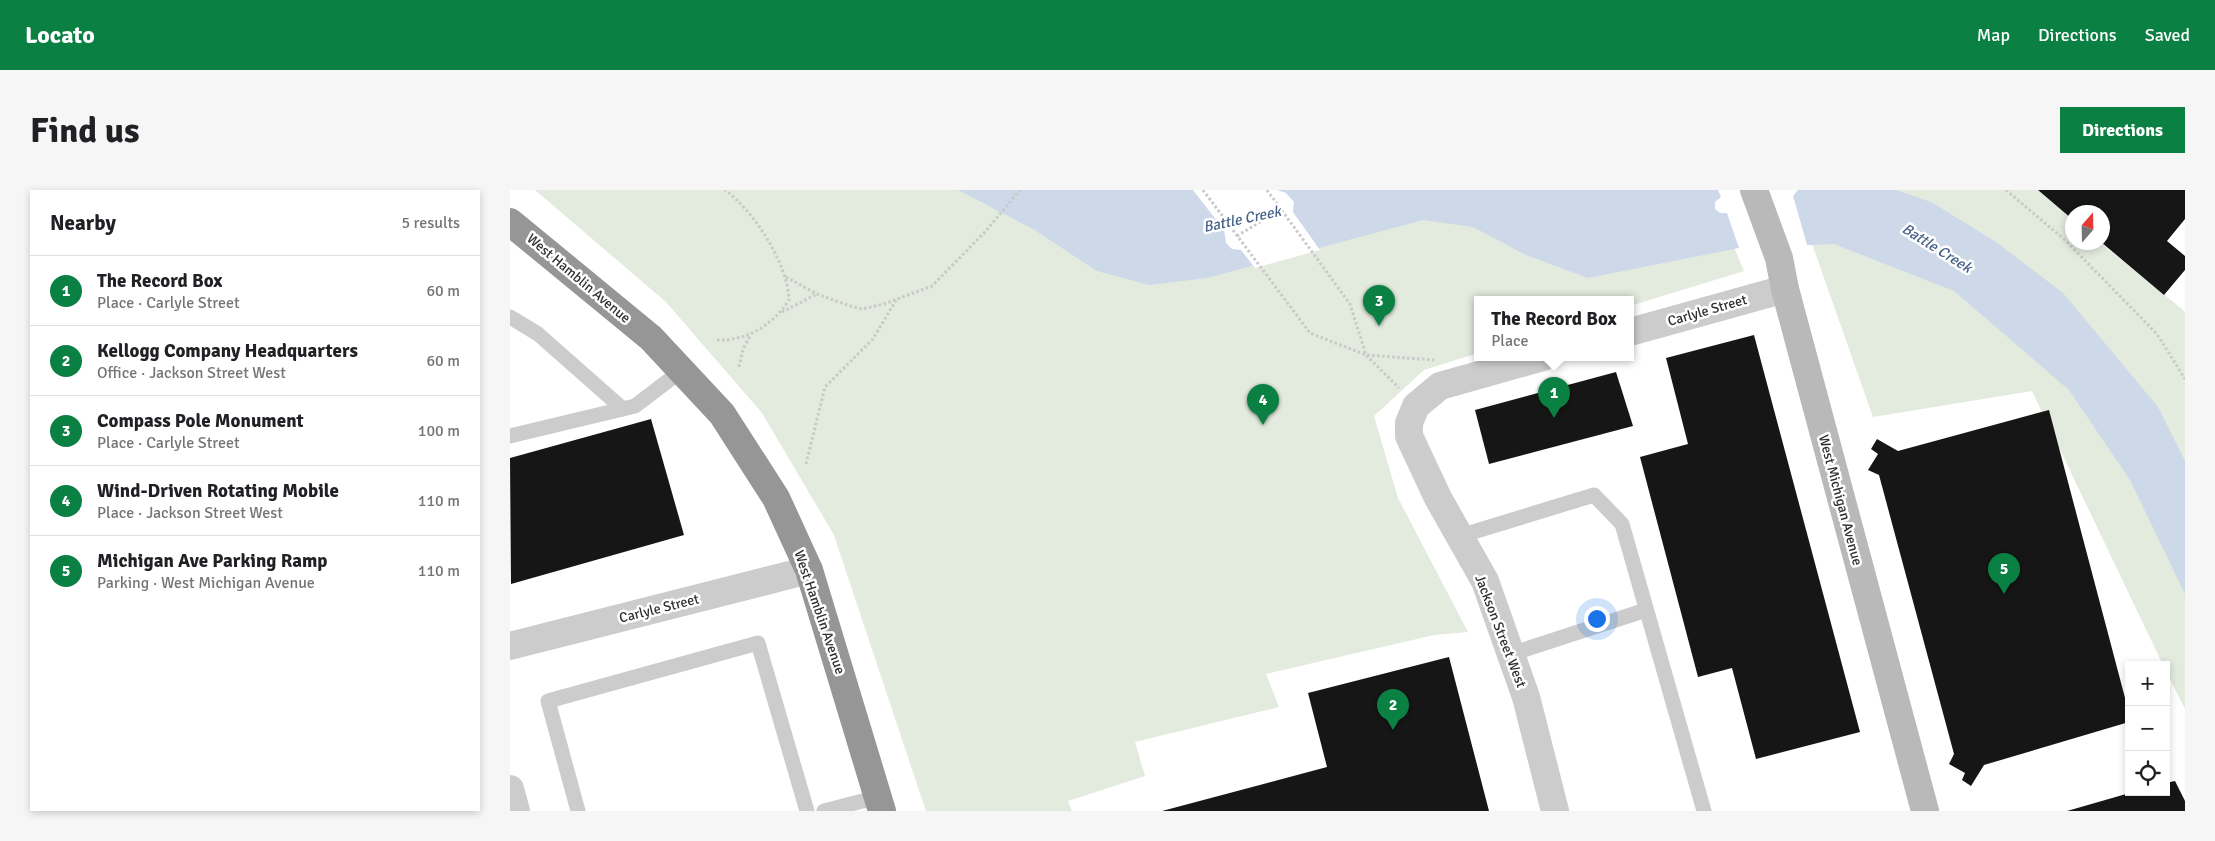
<!DOCTYPE html>
<meta charset="utf-8">
<style>
:root{--surface:#fff;--page:#f6f6f6;--text:#202124;--muted:#757577;--line:#e0e0e0;--accent:#0b8043}
body{margin:0;font-family:Signika,sans-serif;background:var(--page);color:var(--text)}
.controls{position:absolute;right:15px;bottom:15px;display:grid;overflow:hidden;border-radius:0px;box-shadow:0 2px 8px #0003}
.controls button{width:45px;height:45px;display:grid;place-items:center;padding:0;border:0;border-bottom:1px solid var(--line);background:var(--surface);color:var(--text);font:25px sans-serif}
.compass{position:absolute;left:1555px;top:15px;width:45px;height:45px;border-radius:50%;background:var(--surface);box-shadow:0 2px 8px #0003;rotate:20deg}
.you{position:absolute;left:1086px;top:428px;width:18px;height:18px;margin:-12px;border:4px solid #fff;border-radius:50%;background:#1a73e8;box-shadow:0 0 0 8px #1a73e833}
.badge{display:grid;place-items:center;width:32px;height:32px;border-radius:50%;background:var(--accent);color:#fff;font-size:16px;font-weight:700}
.pin{position:absolute;translate:-50% -41px;filter:drop-shadow(0 1px 2px #0008)}
.pin::after{content:'';position:absolute;top:26px;width:18px;height:15px;background:inherit;clip-path:polygon(0 0,100% 0,50% 100%)}
.popup{position:absolute;left:964px;top:106px;width:160px;height:65px;box-sizing:border-box;display:grid;place-content:center;border-radius:0px;background:var(--surface);filter:drop-shadow(0 1px 4px #0005);font-size:16px;white-space:nowrap;color:var(--muted)}
.popup b{font-size:19px;color:var(--text)}
.popup::after{content:'';position:absolute;left:50%;top:100%;margin-left:-10px;border:10px solid transparent;border-top-color:var(--surface)}
.list{margin:0;padding:0;list-style:none}
h2{display:flex;justify-content:space-between;align-items:center;height:65px;margin:0;padding:0 20px;font-size:21px}
h2 small{font-size:16px;font-weight:400;color:var(--muted)}
.list li{display:grid;grid-template-columns:32px 1fr auto;gap:15px;align-items:center;box-sizing:border-box;height:70px;padding:0 20px;border-top:1px solid var(--line)}
.list b{display:block;font-size:19px;white-space:nowrap}
.list p{margin:0;font-size:16px;white-space:nowrap;color:var(--muted)}
.list em{font-size:16px;font-style:normal;color:var(--muted)}
.icon{flex:none;width:28px;height:28px;fill:none;stroke:currentColor;stroke-width:2;stroke-linecap:round;stroke-linejoin:round}
.map{position:relative;flex:none;width:1675px;height:621px;overflow:hidden;border-radius:0px}
header{display:flex;align-items:center;gap:30px;box-sizing:border-box;height:70px;padding:0 25px;background:var(--accent);color:#fff}
header strong{font-size:24px}
nav{display:flex;gap:28px;margin-inline-start:auto;font-size:18px}
.intro{display:flex;align-items:center;justify-content:space-between;box-sizing:border-box;height:120px;padding:0 30px}
h1{margin:0;font-size:35px}
.button{padding:12px 22px;border-radius:0px;background:var(--accent);color:#fff;font-size:18px;font-weight:700}
main{display:flex;gap:30px;padding:0 30px}
aside{flex:1;background:var(--surface);border-radius:0px;box-shadow:0 2px 8px #0003}
.map>svg:first-child{display:block}
.green{fill:#e3eade}
.water{fill:#cdd8e8}
.pier{fill:#fff}
.building{fill:#161616}
.lines{fill:none;stroke-linecap:round;stroke-linejoin:round}
.path{stroke:#c9c9c9;stroke-width:3;stroke-dasharray:2.5 2.5;stroke-linecap:butt}
.lane{stroke:#ccc;stroke-width:15}
.street{stroke:#ccc;stroke-width:28}
.secondary{stroke:#b9b9b9;stroke-width:28}
.highway{stroke:#969696;stroke-width:28}
.labels{text-anchor:middle;stroke-width:5;stroke-linejoin:round;paint-order:stroke}
.street-label{font-size:14px;fill:#2f2f2f;stroke:#fff}
.water-label{font-size:15px;font-style:italic;fill:#466288;stroke:#fff}
</style>
<header>
<strong>Locato</strong>
<nav><a>Map</a><a>Directions</a><a>Saved</a></nav>
</header>
<div class="intro"><h1>Find us</h1><a class="button">Directions</a></div>
<main>
<aside>
<h2>Nearby<small>5 results</small></h2>
<ul class="list">
<li><span class="badge">1</span><div><b>The Record Box</b><p>Place · Carlyle Street</p></div><em>60 m</em></li>
<li><span class="badge">2</span><div><b>Kellogg Company Headquarters</b><p>Office · Jackson Street West</p></div><em>60 m</em></li>
<li><span class="badge">3</span><div><b>Compass Pole Monument</b><p>Place · Carlyle Street</p></div><em>100 m</em></li>
<li><span class="badge">4</span><div><b>Wind-Driven Rotating Mobile</b><p>Place · Jackson Street West</p></div><em>110 m</em></li>
<li><span class="badge">5</span><div><b>Michigan Ave Parking Ramp</b><p>Parking · West Michigan Avenue</p></div><em>110 m</em></li>
</ul>
</aside>
<div class="map">
<svg width="1675" height="621" viewBox="0 0 1675 621">
<rect width="100%" height="100%" fill="#fff"/>
<g class="green">
<polygon points="25,0 1200,0 1234,81 1120,116 1120,109 968,109 968,163 914,180 864,226 888,308 958,442 924,445 756,484 769,517 625,552 635,586 558,611 562,621 416,621 324,345 252,223 156,112"/>
<polygon points="1283,0 1528,0 1562,29 1562,52 1591,53 1672,119 1675,123 1675,519 1656,481 1656,475 1653,475 1522,201 1363,227"/>
</g>
<polygon class="water" points="448,0 1386,0 1421,12 1486,52 1553,103 1648,217 1675,271 1675,404 1620,290 1559,200 1444,101 1324,54 1229,58 1078,88 1016,65 963,37 913,30 697,88 639,95 587,81 523,39"/>
<g class="pier">
<polygon points="683,0 767,0 776,3 784,12 783,22 810,60 745,78 731,60 722,59 716,53 714,40"/>
<polygon points="1208,0 1288,0 1283,6 1298,58 1230,61 1217,23 1210,23 1205,19 1205,12 1211,7"/>
</g>
<g class="building">
<polygon points="1528,0 1675,0 1675,29 1657,51 1675,66 1675,80 1654,105 1591,52 1592,22 1562,22 1562,29"/>
<polygon points="1244,145 1350,542 1246,569 1222,478 1188,487 1130,267 1178,254 1156,168"/>
<polygon points="1106,182 1123,236 979,274 965,220"/>
<polygon points="1539,220 1619,523 1619,532 1474,575 1461,596 1452,590 1455,583 1439,574 1444,564 1369,285 1358,280 1368,264 1361,259 1367,249 1388,261"/>
<polygon points="141,229 174,345 1,394 0,268"/>
<polygon points="939,467 979,621 652,621 817,577 798,503"/>
<polygon points="1665,591 1675,611 1675,621 1557,621 1623,602 1656,602 1656,593"/>
</g>
<g class="lines">
<g class="path">
<polyline points="693,0 800,143 856,165 924,170"/>
<polyline points="757,0 840,114 856,165 889,198"/>
<polyline points="1496,0 1556,51 1647,144 1675,189"/>
<polyline points="727,46 771,19"/>
<polyline points="276,87 307,104 337,115 352,119 374,114 422,96 474,43 510,0"/>
<polyline points="272,122 307,104"/>
<path d="M207,150C237,151 263,135 279,110C278,74 244,21 215,0"/>
<polyline points="229,177 233,159 240,146"/>
<polyline points="296,274 315,197 363,149 386,110"/>
</g>
<g class="lane">
<polyline points="0,127 28,144 113,219"/>
<polyline points="0,246 125,216 171,181"/>
<polyline points="950,346 1084,305 1112,334 1194,621"/>
<polyline points="1001,464 1136,420"/>
<polyline points="68,621 38,511 248,453 297,621"/>
<polyline points="314,621 368,607"/>
</g>
<g class="street">
<polyline points="1120,142 1275,99"/>
<polyline points="1033,167 930,196 906,216 899,233 899,246 928,308 975,391 1016,507 1045,621"/>
<polyline points="0,456 299,380"/>
<polyline points="0,599 6,621"/>
</g>
<polyline class="secondary" points="1244,0 1269,68 1275,99 1415,621"/>
<polyline class="highway" points="0,32 141,148 212,224 266,308 299,380 372,621"/>
</g>
<g class="labels">
<g class="street-label">
<text transform="translate(69 88) rotate(40)" y="5">West Hamblin Avenue</text>
<text transform="translate(1197 120) rotate(-16)" y="5">Carlyle Street</text>
<text transform="translate(1331 310) rotate(75)" y="5">West Michigan Avenue</text>
<text transform="translate(149 418) rotate(-14)" y="5">Carlyle Street</text>
<text transform="translate(310 422) rotate(71)" y="5">West Hamblin Avenue</text>
<text transform="translate(991 441) rotate(69)" y="5">Jackson Street West</text>
</g>
<g class="water-label">
<text transform="translate(732 29) rotate(-12)" y="5">Battle Creek</text>
<text transform="translate(1427 58) rotate(32)" y="5">Battle Creek</text>
</g>
</g>
</svg>
<div class="controls">
<button>+</button>
<button>−</button>
<button><svg class="icon" aria-label="locate" viewBox="0 0 24 24"><circle cx="12" cy="12" r="6"/><path d="M12 2v4M12 18v4M2 12h4M18 12h4"/></svg></button>
</div>
<svg class="compass" viewBox="-18 -18 36 36"><path d="M0-13l5 13h-10z" fill="#e53935"/><path d="M0 13l5-13h-10z" fill="#757577"/></svg>
<div class="you"></div>
<div class="pin badge" style="left:1044px;top:228px">1</div>
<div class="popup"><b>The Record Box</b>Place</div>
<div class="pin badge" style="left:883px;top:540px">2</div>
<div class="pin badge" style="left:869px;top:136px">3</div>
<div class="pin badge" style="left:753px;top:235px">4</div>
<div class="pin badge" style="left:1494px;top:404px">5</div>
</div>
</main>
